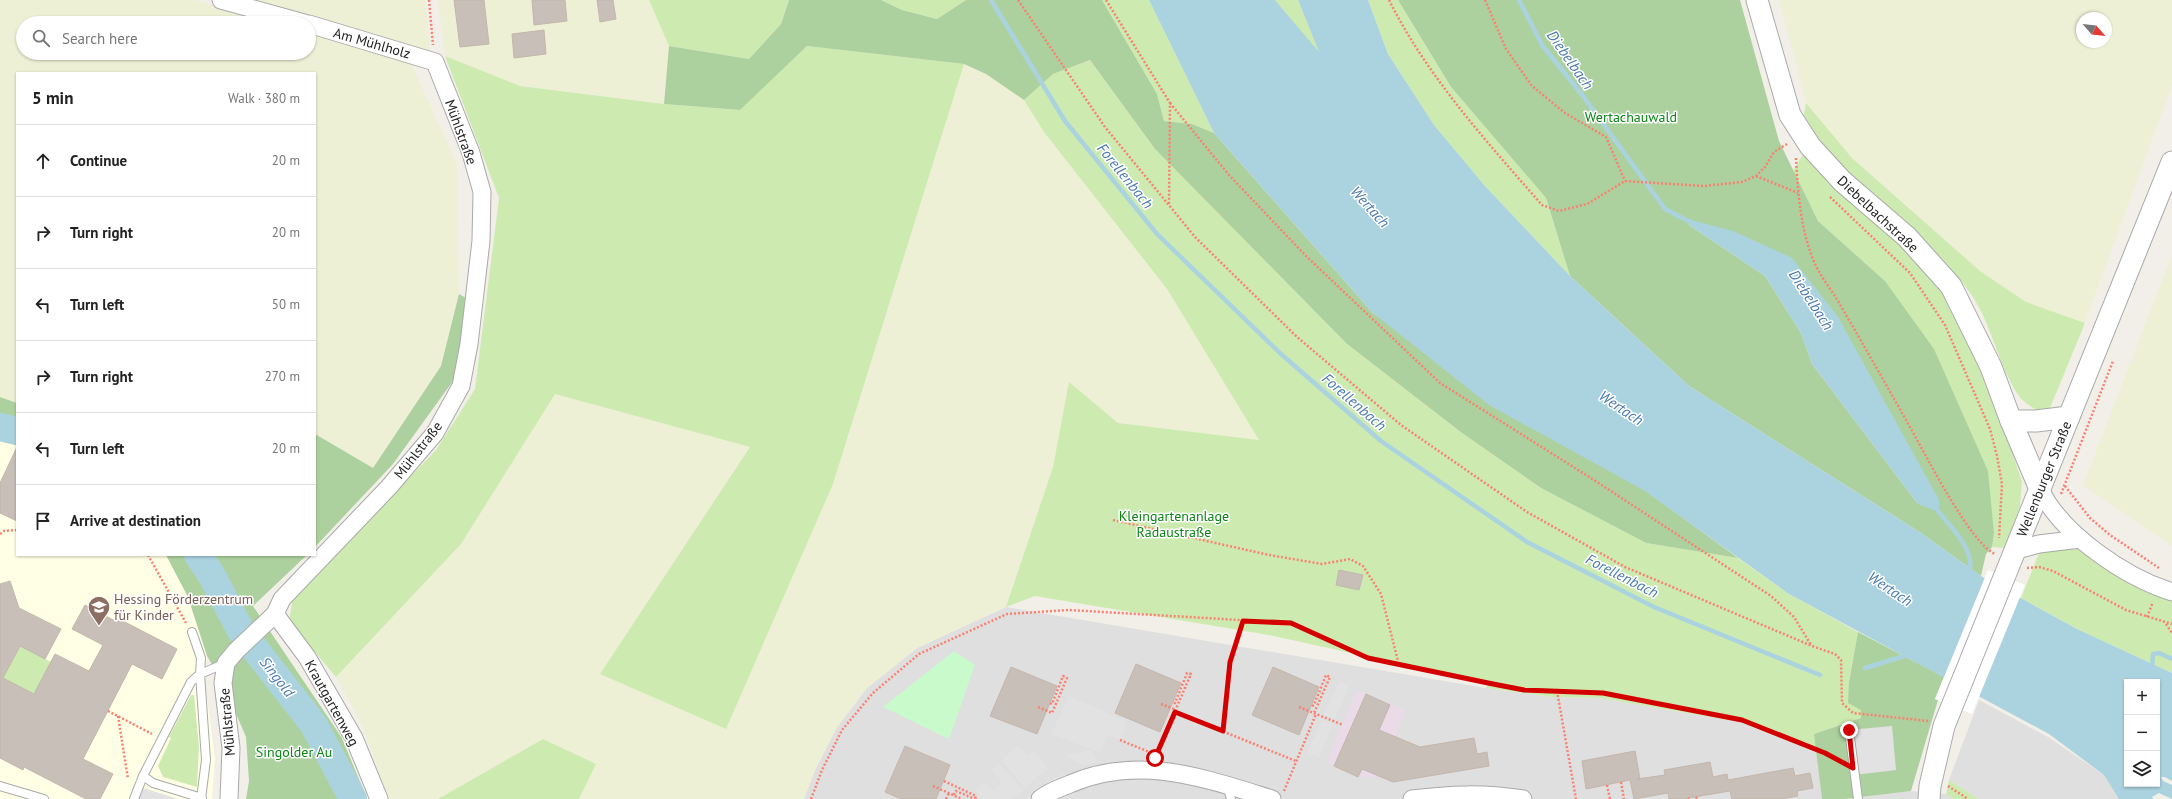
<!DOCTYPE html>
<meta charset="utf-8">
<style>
:root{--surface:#fff;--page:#f2f2f2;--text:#222;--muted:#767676;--line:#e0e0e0}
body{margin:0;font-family:"PT Sans",sans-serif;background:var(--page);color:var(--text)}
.controls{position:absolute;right:12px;bottom:12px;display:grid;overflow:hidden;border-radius:0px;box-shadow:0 1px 3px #0004}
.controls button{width:36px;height:36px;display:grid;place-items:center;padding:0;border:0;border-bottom:1px solid var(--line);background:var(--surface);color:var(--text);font:20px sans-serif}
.compass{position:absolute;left:2076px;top:12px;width:36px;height:36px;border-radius:50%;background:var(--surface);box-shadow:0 1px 3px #0004;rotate:118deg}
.stop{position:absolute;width:12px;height:12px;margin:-9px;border:3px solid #d40000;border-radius:50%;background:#fff}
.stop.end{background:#d40000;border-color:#fff;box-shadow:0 1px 4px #0008}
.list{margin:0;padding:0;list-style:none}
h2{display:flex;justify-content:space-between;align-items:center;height:52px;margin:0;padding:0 16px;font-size:17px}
h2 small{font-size:13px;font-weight:400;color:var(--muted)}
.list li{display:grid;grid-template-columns:26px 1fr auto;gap:12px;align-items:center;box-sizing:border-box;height:72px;padding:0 16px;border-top:1px solid var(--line)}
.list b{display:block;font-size:15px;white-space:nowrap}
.list em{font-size:13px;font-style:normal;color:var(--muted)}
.icon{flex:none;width:22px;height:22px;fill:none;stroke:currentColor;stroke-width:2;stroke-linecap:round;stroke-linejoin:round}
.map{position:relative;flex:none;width:2172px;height:799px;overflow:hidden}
.search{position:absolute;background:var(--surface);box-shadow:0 1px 3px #0004;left:16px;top:16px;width:300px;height:44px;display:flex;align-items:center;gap:10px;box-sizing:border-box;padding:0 14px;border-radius:22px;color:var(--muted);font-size:15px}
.panel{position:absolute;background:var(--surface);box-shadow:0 1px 3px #0004;left:16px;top:72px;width:300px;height:484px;border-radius:0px}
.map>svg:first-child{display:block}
.residential{fill:#e0dfdf}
.industrial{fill:#ebdbe8}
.education{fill:#ffffe5}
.farmland{fill:#eef0d5;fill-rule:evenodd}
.grass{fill:#cdebb0}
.forest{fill:#add19e;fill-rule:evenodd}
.park{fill:#c8facc}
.parking{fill:#e2e2e2}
.water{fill:#aad3df;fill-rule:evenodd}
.pier{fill:#fff}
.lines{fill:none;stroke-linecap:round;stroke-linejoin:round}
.stream{stroke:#aad3df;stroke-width:4.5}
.river{stroke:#aad3df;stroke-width:28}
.building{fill:#c7bfb8;stroke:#c4b6ab}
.service-casing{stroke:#a9a9a9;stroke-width:10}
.minor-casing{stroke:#a9a9a9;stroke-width:19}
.tertiary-casing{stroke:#a9a9a9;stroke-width:23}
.path{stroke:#fa8072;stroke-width:2.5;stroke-dasharray:2 2;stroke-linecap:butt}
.service{stroke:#fff;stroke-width:8}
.minor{stroke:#fff;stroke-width:17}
.tertiary{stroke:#fff;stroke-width:21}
.route{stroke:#d40000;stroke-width:5}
.labels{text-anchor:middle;stroke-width:3;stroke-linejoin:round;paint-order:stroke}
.street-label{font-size:14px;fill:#222;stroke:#fff}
.park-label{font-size:14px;fill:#0c8416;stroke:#fff}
.education-label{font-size:14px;fill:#785e54;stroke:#fff;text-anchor:start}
.water-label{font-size:15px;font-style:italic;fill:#4a7aab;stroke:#fff}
</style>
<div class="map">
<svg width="2172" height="799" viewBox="0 0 2172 799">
<rect width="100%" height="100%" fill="#f2efe9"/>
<g class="residential">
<polygon points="1006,607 1486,688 1553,697 1599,698 1740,722 1817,752 1822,799 804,799 815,770 837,727 867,688 917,648"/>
<polygon points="1979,700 2048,737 2104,775 2119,799 1979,799 1949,780"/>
<polygon points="1911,791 1946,794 1953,799 1845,799"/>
</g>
<polygon class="industrial" points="1357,690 1405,711 1395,737 1407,742 1392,782 1379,777 1358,777 1327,762"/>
<polygon class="education" points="0,437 17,443 17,555 166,555 188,597 207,656 205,683 215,758 212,799 0,799"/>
<g class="farmland">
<polygon points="0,0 194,0 275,23 23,23 23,53 309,53 309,33 410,61 457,164 459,294 441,366 373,468 315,434 315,73 17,73 17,403 0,397"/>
<polygon points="245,0 425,0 431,55"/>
<polygon points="438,0 649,0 669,46 664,104 520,86 445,56"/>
<path d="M1779,0H2172V85L2085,323L2026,302L1980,271L1852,158L1806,103ZM2082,18H2106V42H2082Z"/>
<polygon points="964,64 986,74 1024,100 1044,132 1167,289 1260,441 1118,423 1069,383 1053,467 1006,607 917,648 867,688 837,727 815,770 804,799 579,799 596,764 543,739 438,799 389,799 363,727 336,677 461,544 555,393 750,447 601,674 726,728 833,484"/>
<polygon points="2172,255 2172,546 2083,485"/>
</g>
<g class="grass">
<polygon points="649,0 789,0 781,24 749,59 669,46"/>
<polygon points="881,0 966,0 937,19 902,10"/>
<polygon points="1102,0 1149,0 1214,133 1192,124 1164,121 1157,94"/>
<polygon points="1275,0 1298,0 1320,54"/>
<polygon points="1368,0 1398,0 1451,87 1546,198 1570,276 1485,186 1434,125 1388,54"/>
<polygon points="807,46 964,64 833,484 726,729 600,674 750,447 555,394 461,544 336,677 289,621 293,598 436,450 475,389 499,198 445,56 520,86 664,104 739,110"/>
<polygon points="1090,60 1155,149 1347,344 1462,433 1541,488 1646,543 1738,558 1789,594 1858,632 1849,682 1861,710 1861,718 1814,734 1817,752 1740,722 1599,698 1553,697 1486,688 1488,683 1269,635 1035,596 1006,607 1053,467 1069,382 1118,423 1259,440 1167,289 1044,132 1024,100 1053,74"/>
<path d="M1806,103L1852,158L1980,271L2026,302L2085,323L2050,408L2036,410C2031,406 2023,402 2019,396C1997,364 1992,322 1968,290C1926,233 1865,195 1820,141C1814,133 1809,123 1804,115Z"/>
<polygon points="1807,155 1903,244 1931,276 1957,313 2003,424 2022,482 2020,506 2005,548 1992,547 1994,533 1885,281 1818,221 1793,171 1802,156"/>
<polygon points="2074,545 2172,599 2172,673 2077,629 2021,598 2041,548"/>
<polygon points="20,646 51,662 34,694 3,678"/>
<polygon points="191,695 194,695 199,747 197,787 163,777 158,766 171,738 169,737"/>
<polygon points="543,739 596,764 579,799 438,799"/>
<polygon points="1949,780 1979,799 1953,799 1946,794"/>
</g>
<g class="forest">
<polygon points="789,0 881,0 902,10 937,19 966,0 1102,0 1157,94 1164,121 1192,124 1214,133 1373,313 1646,491 1738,558 1646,543 1541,488 1462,433 1347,344 1155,149 1090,60 1053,74 1024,100 986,74 964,64 807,46 740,110 664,104 669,46 749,59 781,24"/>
<path d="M1398,0H1740L1779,141L1818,221L1885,281L1934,349L1988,471L1994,533L1992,547L1986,554L1981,576L1921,533L1689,386L1570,276L1546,198L1451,87ZM1691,220L1838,317L1918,504L1812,364L1801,333L1765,276L1689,225Z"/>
<polygon points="459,294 468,299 458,374 393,464 315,547 315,434 373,468 441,366"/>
<polygon points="0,397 17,403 17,443 0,437"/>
<polygon points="166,555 307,555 253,606 342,738 367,799 246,799 249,781 246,737 223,683 207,656 188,597"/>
<polygon points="1858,632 1944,677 1935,699 1938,700 1911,791 1845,799 1822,799 1814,734 1861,718 1861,710 1848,703 1849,682"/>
</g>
<polygon class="park" points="954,651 975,665 949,739 883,707"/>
<g class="parking">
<polygon points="1339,681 1350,686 1335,719 1324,715"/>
<polygon points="1069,696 1128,722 1120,740 1108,735 1101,753 1051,734"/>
<polygon points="1322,720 1333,725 1319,758 1307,753"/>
<polygon points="1892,726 1896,770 1854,775 1849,730"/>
<polygon points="1018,745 1028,756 1034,751 1048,768 1025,788 1001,760"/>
<polygon points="1091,750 1097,762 1083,766 1064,755"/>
<polygon points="999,763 1023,790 1012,799 983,799 975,790 984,782 992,791 1002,782 992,770"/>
<polygon points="1063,774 1068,777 1030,799 1024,799 1041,785"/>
<polygon points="134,785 178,799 129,799"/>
</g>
<g class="water">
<path d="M1149,0H1275L1319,52L1298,0H1368L1388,54L1434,125L1485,186L1570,276L1689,386L1921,533L1981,576L2077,629L2172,673V781L2165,777H2161L2163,781L2172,785V799L2159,793L2152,797L2153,799H2119L2104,775L2049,734L1789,594L1645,491L1489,405L1373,313L1214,133ZM2127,682H2157V784H2127Z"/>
<polygon points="1691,220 1733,231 1792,258 1838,317 1939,500 1939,512 1918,504 1812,364 1801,333 1765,276 1689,225"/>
</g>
<polygon class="pier" points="1988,570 2025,585 1972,714 1935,699"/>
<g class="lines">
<g class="stream">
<polyline points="991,0 1065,121 1157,234 1281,354 1381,441 1527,542 1654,607 1820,675"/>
<polyline points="1519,0 1542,45 1583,96 1665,209 1694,224"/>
<path d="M1936,508C1950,528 1977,549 1969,575"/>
<polyline points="1865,668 1911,654"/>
<polyline points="2152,668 2153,654 2159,653 2172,659"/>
</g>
<g class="river">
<polyline points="0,427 17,431"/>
<polyline points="198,555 212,576 241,631 314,725 353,799"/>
</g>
</g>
<g class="building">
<polygon points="454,0 484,0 489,44 460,47"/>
<polygon points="532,0 565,0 567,21 534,25"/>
<polygon points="597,0 613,0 616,19 600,22"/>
<polygon points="544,30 546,54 514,58 512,34"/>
<polygon points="17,447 17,521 0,513 0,483"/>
<polygon points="1339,570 1363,575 1359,590 1336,585"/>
<polygon points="10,581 19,608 61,629 45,659 20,646 3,678 34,694 55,654 89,671 103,645 72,629 85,605 115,621 117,618 177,649 162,679 132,664 83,759 113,774 100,799 86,799 24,767 23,770 0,758 0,584"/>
<polygon points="1136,664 1181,683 1160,732 1115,713"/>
<polygon points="1011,667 1057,686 1037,734 990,716"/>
<polygon points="1273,667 1319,687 1299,735 1252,715"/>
<polygon points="1366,694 1390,705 1379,730 1420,747 1474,738 1477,754 1487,752 1489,766 1393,782 1362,769 1358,777 1334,766"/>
<polygon points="905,746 950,765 936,799 901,799 885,792"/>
<polygon points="1635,751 1640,779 1637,779 1665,775 1664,770 1710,762 1713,777 1727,774 1728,780 1793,768 1795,776 1810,773 1813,788 1797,791 1798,796 1782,799 1732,799 1730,791 1683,799 1669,799 1668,793 1634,799 1630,780 1586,789 1582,761"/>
</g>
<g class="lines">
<g class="service-casing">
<g id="service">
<polyline points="192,632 201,658 200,674 206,760 201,799"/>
<polyline points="1849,730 1858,799"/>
<polyline points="1227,785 1231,799"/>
<polyline points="0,786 44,799"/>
<polyline points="202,798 153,783 143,776 191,682 200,674 226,663"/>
<polyline points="134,799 143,776"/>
</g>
</g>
<g class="minor-casing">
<g id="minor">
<polyline points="221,0 304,23"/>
<path d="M2040,489C2061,534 2125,577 2172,592"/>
<polyline points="2017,550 2039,544 2080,539"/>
<polyline points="275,614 307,657 354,738 379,799"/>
<polyline points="229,799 231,748 223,683 226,663 236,651 275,614 282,599 389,487 435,433 461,386 469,344 481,241 482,192 471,153 435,62 309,24"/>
<path d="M1040,799C1048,792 1060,788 1070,784C1139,754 1204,778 1272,799"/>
<path d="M1412,799C1451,794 1484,793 1523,799"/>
</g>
</g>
<g class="tertiary-casing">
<g id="tertiary">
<polyline points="1757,0 1790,115 1810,146 1842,181 1907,237 1951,286 1991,367 2011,421 2040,489"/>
<polyline points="2011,421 2036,421 2069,417"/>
<polyline points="1929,799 1930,786 1944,726 2172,162"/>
</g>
</g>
<g class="path">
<polyline points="429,0 433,45"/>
<polyline points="1018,0 1105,127 1195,237 1297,337 1401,425 1527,512 1625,567 1812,646 1835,654 1841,660 1842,703 1853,713 1928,721"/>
<polyline points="1106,0 1170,103 1169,205"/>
<path d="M1389,0C1427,76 1486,141 1542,205L1559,211L1587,204L1625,181L1704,186L1742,182L1756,176L1765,167L1774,152L1787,144"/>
<polyline points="1485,0 1506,49 1532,86 1565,113 1606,137 1625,181"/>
<polyline points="1170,103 1229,175 1306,256 1440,383 1594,480 1771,596 1794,617 1811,645"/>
<path d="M1796,158C1798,195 1801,237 1818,270C1824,281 1832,291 1838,301C1863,344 1887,386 1911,429C1926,455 1970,543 1995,554"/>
<polyline points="1756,176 1798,193"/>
<polyline points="1830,197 1910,273 1945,325 1990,429 1997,456 2002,484 1999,538"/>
<polyline points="2065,486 2090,518 2110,535 2159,568"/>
<polyline points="2061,494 2113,361"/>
<polyline points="1113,520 1269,555 1322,564 1350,559 1363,566 1381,594 1399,665"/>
<polyline points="0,534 4,531 17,530"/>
<polyline points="148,555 186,623"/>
<polyline points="2027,568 2039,567 2053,571 2126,610 2172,624"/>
<polyline points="2147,617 2153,602"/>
<polyline points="2166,624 2172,633"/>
<polyline points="1557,691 1576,799"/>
<polyline points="1161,704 1176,710"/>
<polyline points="1312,706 1314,705 1326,675 1330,677 1314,713"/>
<polyline points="1038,707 1052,713 1067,678 1063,676 1052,704 1050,703"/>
<polyline points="1299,707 1343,725"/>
<polyline points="108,711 152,734"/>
<polyline points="1175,712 1296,761"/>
<polyline points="118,716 128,779"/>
<polyline points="1223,731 1230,662 1243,621"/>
<polyline points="1120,740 1154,754"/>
<polyline points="1156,755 1191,674 1187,673 1175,703 1173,702"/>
<polyline points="944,781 976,796 975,799"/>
<polyline points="1621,782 1624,799"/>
<polyline points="1607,785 1610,799"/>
<polyline points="933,786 962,799"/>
<polyline points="1948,786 1968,799"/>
<polyline points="1284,791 1316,714"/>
<polyline points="954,795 956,791 975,799"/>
<polyline points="1696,797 1697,799"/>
<polyline points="1688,798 1689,799"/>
<polyline points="811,799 822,770 842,730 873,693 919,654 1007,614 1069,610 1291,623 1368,658 1524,691 1603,693 1742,720 1825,753 1842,762"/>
<polyline points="946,799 949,793"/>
</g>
<use href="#service" class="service"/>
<use href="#minor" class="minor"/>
<use href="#tertiary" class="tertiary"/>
</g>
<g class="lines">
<polyline class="route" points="1155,758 1175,712 1223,731 1230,662 1243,621 1291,623 1368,658 1493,684 1524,690 1603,693 1742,720 1825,753 1853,768 1849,730"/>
</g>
<defs>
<g id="school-pin" transform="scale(1.15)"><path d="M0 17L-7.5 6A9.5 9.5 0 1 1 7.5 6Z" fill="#8d6e63" stroke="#fff"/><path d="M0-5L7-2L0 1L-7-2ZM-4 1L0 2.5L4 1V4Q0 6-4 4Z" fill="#fff"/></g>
</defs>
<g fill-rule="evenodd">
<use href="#school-pin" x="99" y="607"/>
</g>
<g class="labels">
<g class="street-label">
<text transform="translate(372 43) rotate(16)" y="5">Am Mühlholz</text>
<text transform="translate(461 132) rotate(70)" y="5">Mühlstraße</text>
<text transform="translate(1878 214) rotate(43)" y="5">Diebelbachstraße</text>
<text transform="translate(418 450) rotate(-52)" y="5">Mühlstraße</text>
<text transform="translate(2044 479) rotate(-68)" y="5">Wellenburger Straße</text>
<text transform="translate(332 703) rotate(61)" y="5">Krautgartenweg</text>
<text transform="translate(227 722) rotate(-95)" y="5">Mühlstraße</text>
</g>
<g class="park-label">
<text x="1631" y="122">Wertachauwald</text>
<text x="1174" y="521">Kleingartenanlage<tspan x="1174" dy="16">Radaustraße</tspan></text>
<text x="294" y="757">Singolder Au</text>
</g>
<g class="education-label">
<text x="114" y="604">Hessing Förderzentrum<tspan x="114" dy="16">für Kinder</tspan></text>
</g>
<g class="water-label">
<text transform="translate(1570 60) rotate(55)" y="5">Diebelbach</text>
<text transform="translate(1125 176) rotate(51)" y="5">Forellenbach</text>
<text transform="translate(1370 207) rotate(48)" y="5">Wertach</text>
<text transform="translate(1811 300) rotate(57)" y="5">Diebelbach</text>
<text transform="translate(1354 402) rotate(41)" y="5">Forellenbach</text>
<text transform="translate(1621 408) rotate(34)" y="5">Wertach</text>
<text transform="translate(1622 576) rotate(27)" y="5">Forellenbach</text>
<text transform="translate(1890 589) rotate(34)" y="5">Wertach</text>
<text transform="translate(277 677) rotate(52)" y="5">Singold</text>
</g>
</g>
</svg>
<div class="controls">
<button>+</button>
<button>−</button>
<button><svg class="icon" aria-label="layers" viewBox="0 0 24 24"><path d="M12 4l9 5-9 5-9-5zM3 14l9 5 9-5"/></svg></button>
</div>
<svg class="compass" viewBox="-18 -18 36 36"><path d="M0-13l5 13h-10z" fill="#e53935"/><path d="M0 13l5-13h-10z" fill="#767676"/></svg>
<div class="stop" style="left:1155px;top:758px"></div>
<div class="stop end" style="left:1849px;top:730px"></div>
<div class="search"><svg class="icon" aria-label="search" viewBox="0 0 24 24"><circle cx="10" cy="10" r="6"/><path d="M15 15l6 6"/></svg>Search here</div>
<section class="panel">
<h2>5 min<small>Walk · 380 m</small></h2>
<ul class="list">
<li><svg class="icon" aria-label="ahead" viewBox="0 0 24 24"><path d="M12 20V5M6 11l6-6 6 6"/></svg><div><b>Continue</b></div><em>20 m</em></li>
<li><svg class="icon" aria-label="right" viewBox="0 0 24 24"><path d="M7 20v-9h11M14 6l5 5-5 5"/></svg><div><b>Turn right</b></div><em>20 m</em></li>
<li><svg class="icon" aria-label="left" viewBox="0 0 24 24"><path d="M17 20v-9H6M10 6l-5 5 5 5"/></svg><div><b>Turn left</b></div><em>50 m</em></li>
<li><svg class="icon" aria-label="right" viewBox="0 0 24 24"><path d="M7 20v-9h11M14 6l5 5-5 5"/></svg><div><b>Turn right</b></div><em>270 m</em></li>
<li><svg class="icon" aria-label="left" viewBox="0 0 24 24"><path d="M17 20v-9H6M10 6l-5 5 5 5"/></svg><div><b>Turn left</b></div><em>20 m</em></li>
<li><svg class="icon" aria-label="arrive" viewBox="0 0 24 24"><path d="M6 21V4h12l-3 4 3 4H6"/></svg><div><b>Arrive at destination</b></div></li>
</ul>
</section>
</div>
